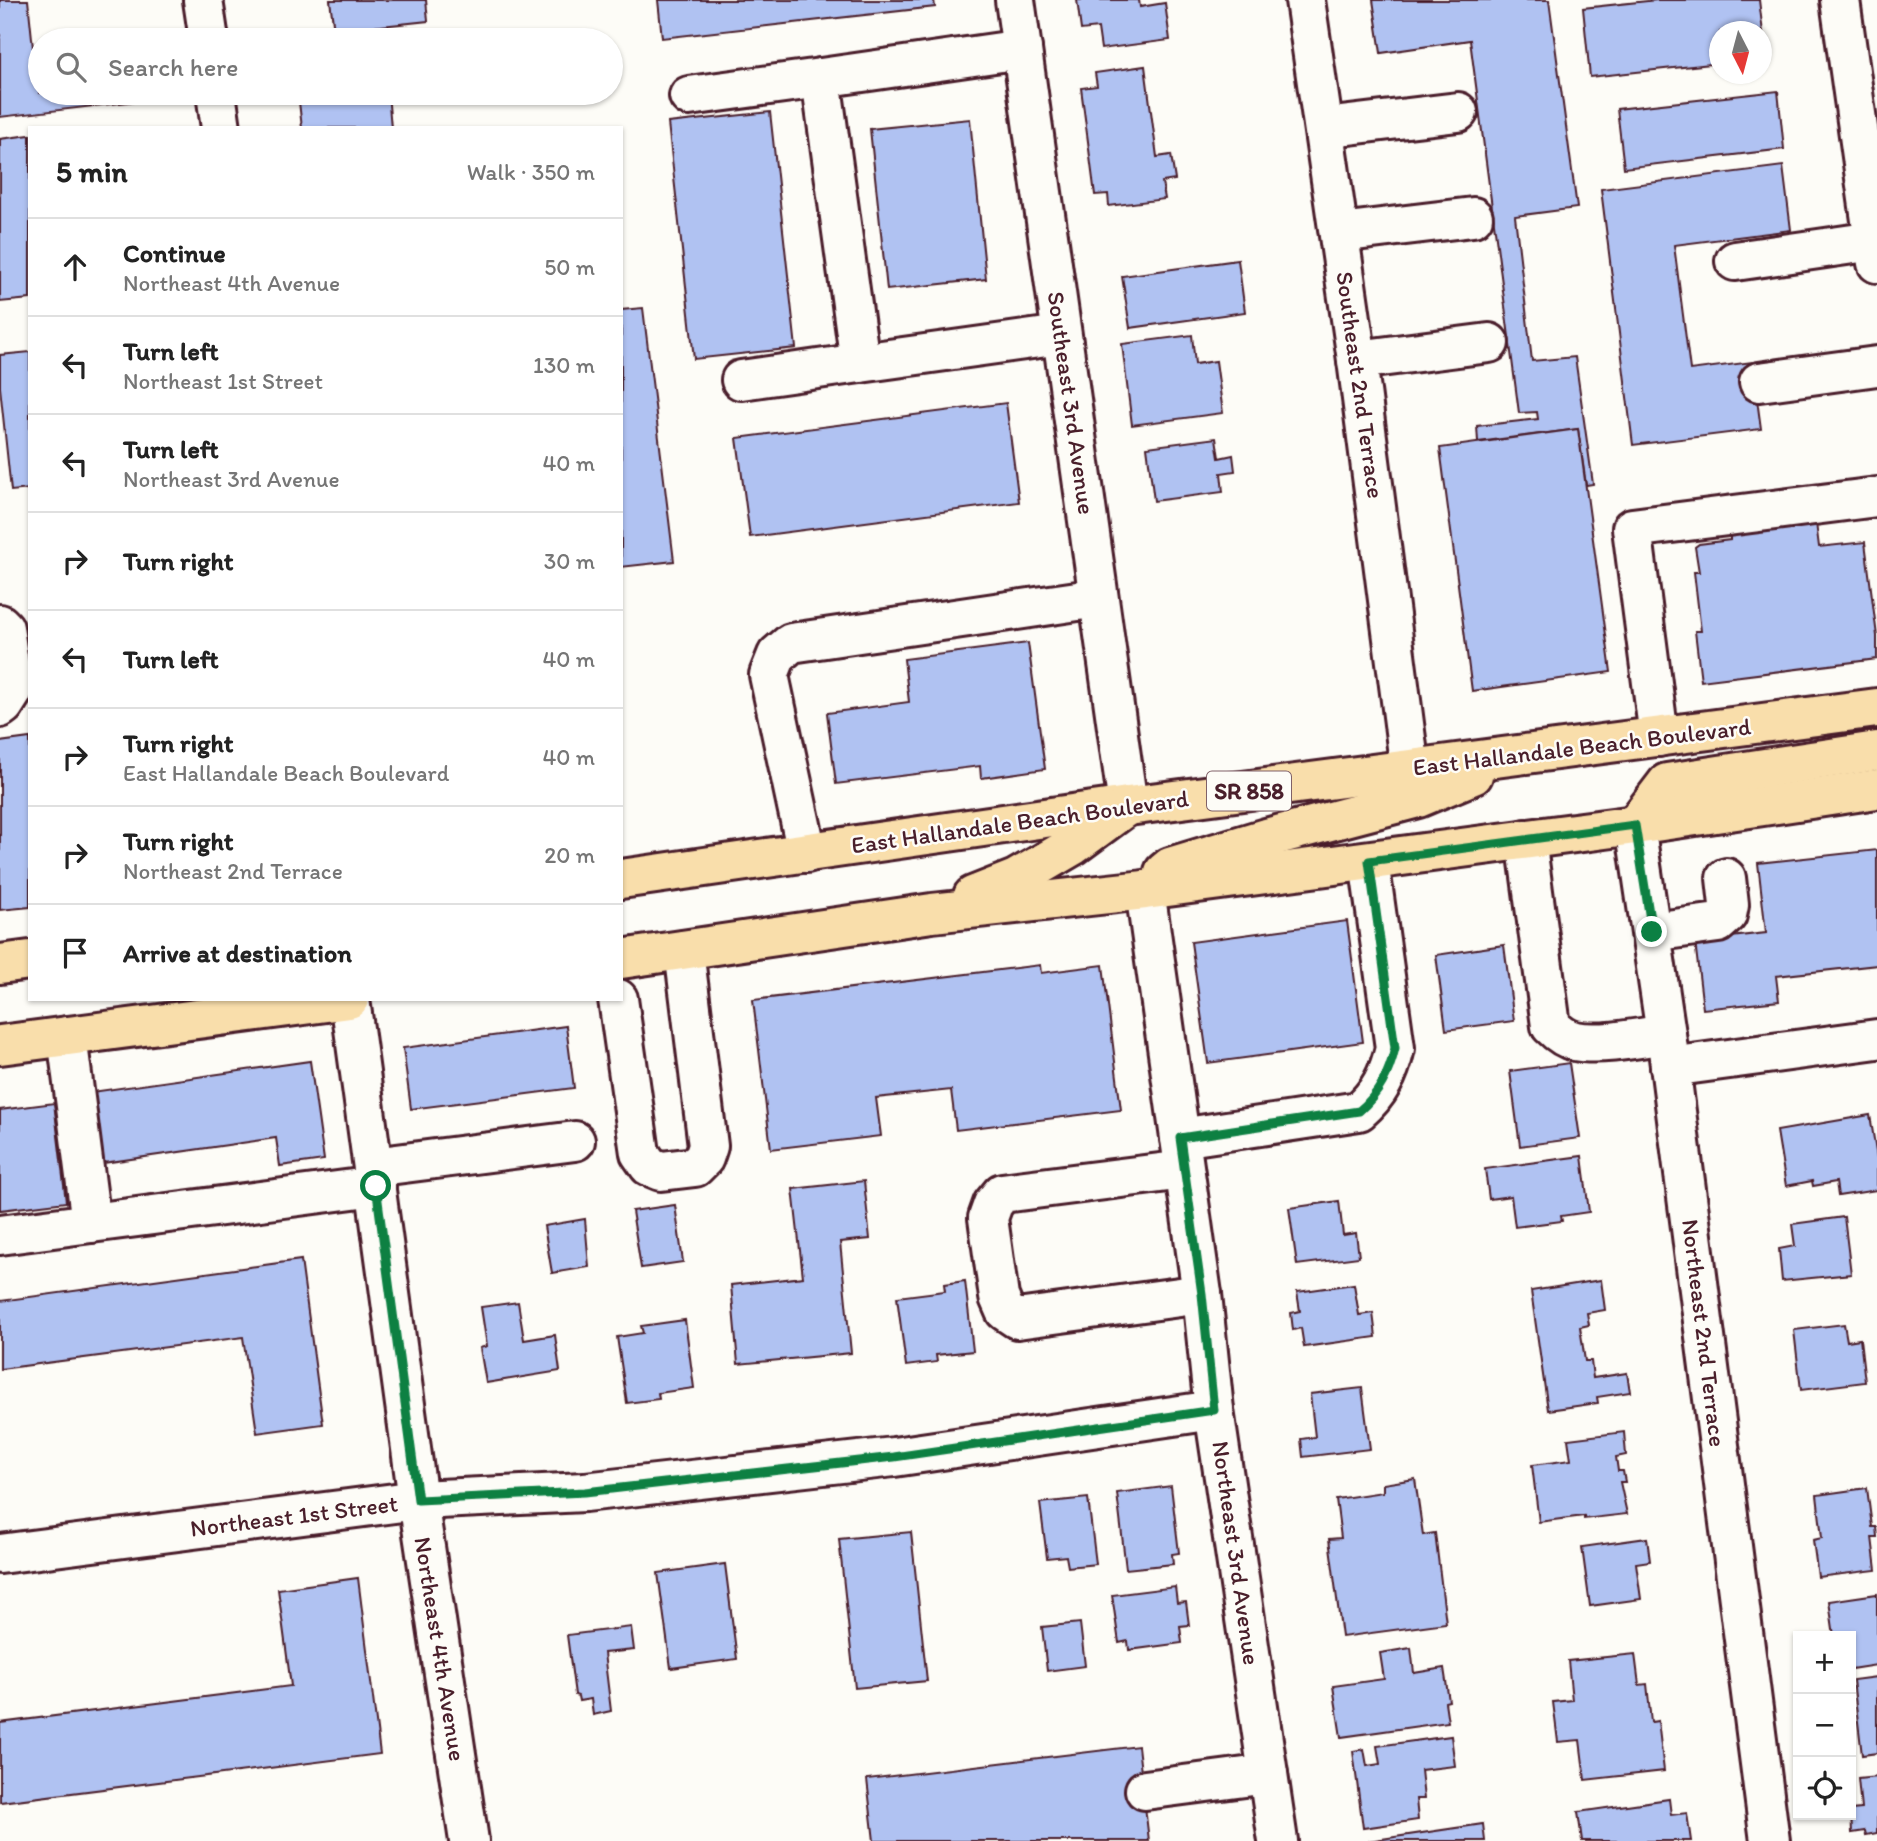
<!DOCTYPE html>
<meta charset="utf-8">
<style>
:root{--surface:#fff;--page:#f6f6f6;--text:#222;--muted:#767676;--line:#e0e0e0}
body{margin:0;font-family:Itim,sans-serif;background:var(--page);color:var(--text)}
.controls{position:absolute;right:21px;bottom:21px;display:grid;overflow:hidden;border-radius:0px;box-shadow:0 2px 5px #0004}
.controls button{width:63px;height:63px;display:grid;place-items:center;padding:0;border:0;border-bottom:2px solid var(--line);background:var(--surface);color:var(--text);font:35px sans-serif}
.compass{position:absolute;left:1709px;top:21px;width:63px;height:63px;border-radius:50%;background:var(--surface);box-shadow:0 2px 5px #0004;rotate:174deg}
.stop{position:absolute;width:21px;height:21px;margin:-16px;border:5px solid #0b8043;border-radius:50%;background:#fff}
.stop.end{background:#0b8043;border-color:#fff;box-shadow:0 2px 7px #0008}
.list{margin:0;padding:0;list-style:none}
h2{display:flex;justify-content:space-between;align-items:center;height:91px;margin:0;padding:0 28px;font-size:30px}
h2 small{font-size:23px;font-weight:400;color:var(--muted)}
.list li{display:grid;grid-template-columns:46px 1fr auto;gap:21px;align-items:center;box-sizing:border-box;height:98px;padding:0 28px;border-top:2px solid var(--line)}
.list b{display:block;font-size:26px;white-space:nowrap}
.list p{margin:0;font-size:23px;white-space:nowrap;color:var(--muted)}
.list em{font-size:23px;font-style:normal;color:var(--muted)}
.icon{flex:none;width:38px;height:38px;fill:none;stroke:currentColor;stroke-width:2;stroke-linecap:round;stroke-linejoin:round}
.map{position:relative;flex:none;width:1877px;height:1841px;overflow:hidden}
.search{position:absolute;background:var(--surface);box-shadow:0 2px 5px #0004;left:28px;top:28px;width:595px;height:77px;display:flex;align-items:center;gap:18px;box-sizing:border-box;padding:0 24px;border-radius:38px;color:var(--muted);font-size:26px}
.panel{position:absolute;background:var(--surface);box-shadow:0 2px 5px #0004;left:28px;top:126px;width:595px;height:875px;border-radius:0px}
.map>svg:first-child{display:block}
.building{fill:#b0c2f2;stroke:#4a1f2b;stroke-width:2}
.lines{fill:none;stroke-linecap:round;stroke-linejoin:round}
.minor-casing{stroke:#4a1f2b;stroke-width:44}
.major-casing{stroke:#4a1f2b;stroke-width:44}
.minor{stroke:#fdfcf7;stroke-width:38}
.major{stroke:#f9deab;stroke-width:38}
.route{stroke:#0b8043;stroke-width:9}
.labels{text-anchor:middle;stroke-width:5;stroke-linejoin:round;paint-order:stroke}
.shield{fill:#fdfcf7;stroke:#806168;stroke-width:2}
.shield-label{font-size:23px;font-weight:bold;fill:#4a1f2b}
.street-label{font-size:24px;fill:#4a1f2b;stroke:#fdfcf7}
</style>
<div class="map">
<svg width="1877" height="1841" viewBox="0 0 1877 1841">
<rect width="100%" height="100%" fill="#fdfcf7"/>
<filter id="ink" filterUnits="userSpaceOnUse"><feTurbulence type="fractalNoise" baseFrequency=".0143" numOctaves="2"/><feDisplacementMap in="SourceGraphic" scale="14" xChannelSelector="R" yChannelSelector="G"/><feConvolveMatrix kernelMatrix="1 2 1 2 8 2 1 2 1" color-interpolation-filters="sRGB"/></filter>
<g filter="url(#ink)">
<g class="building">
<polygon points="0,0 28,0 33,48 40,48 40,93 145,93 146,100 0,117"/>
<polygon points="330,0 426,0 428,21 334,31"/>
<polygon points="658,0 934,0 935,7 662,38"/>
<polygon points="1077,0 1139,0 1140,7 1165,3 1170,40 1101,49 1098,28 1081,30"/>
<polygon points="1373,0 1549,0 1577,208 1515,216 1532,361 1575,357 1593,484 1586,485 1578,429 1478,442 1477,426 1538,419 1537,412 1519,413 1470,40 1381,53"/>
<polygon points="1657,0 1759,0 1766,58 1762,59 1762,32 1720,32 1720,63 1590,77 1583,8"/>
<polygon points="1145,66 1157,157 1171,155 1175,180 1162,182 1165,199 1109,206 1108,194 1095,195 1081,88 1097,86 1095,73"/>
<polygon points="1778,91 1784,149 1624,168 1617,109"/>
<polygon points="298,93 388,93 391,128 302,128"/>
<polygon points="770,112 796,348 694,359 668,123"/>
<polygon points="970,119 986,279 887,290 870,129"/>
<polygon points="30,135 30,299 0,302 0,139"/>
<polygon points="1783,166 1791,230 1674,245 1690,370 1752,362 1761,429 1633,445 1601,189"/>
<polygon points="1238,260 1245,312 1130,328 1122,276"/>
<polygon points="643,308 674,561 621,567 621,310"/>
<polygon points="1192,335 1195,364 1216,361 1223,413 1132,425 1122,344"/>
<polygon points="30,352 30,489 11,491 0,387 0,355"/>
<polygon points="1006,403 1019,502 750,537 737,438"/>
<polygon points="1578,429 1611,672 1472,691 1440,448"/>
<polygon points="1216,438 1219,458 1233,455 1235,471 1221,473 1223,492 1154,501 1147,447"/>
<polygon points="1816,523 1819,547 1865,542 1877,636 1877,659 1701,681 1695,631 1701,631 1694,572 1699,572 1695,547 1699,544 1730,540 1730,534"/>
<polygon points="1028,643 1045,769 981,778 980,766 836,784 827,713 909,702 904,659"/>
<polygon points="30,738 30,907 0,910 0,742"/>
<polygon points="1877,850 1877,965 1776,976 1779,1001 1703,1009 1695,941 1766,933 1758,863"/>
<polygon points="1347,921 1363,1042 1208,1063 1191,942"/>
<polygon points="1504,945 1514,1021 1446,1030 1436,955"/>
<polygon points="1040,965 1041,973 1103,965 1121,1110 956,1130 951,1090 876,1098 881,1136 771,1149 753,1000"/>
<polygon points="566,1026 574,1088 411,1109 403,1048"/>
<polygon points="310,1061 324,1160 280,1166 276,1138 96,1164 85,1093"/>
<polygon points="1569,1063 1580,1138 1520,1146 1510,1071"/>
<polygon points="54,1103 66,1202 0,1210 0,1110"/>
<polygon points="1870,1115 1877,1158 1877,1190 1838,1196 1836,1182 1813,1186 1812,1181 1786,1186 1777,1131"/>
<polygon points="1582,1156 1589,1212 1561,1216 1562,1221 1515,1227 1511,1196 1489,1199 1485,1169"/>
<polygon points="864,1181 870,1239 840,1242 851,1353 738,1364 731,1285 803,1277 793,1189"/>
<polygon points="1339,1201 1343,1235 1356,1233 1359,1257 1297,1265 1289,1208"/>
<polygon points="675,1205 683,1262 641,1268 632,1211"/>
<polygon points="1844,1217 1851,1274 1782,1281 1779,1249 1795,1246 1792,1224"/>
<polygon points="585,1219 589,1267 552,1273 544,1226"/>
<polygon points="301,1260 323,1424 257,1433 243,1337 0,1369 0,1301"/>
<polygon points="1601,1280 1605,1310 1587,1313 1589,1325 1580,1327 1585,1361 1591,1361 1593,1378 1627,1373 1630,1392 1597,1397 1598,1403 1548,1410 1531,1291"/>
<polygon points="965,1281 973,1351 936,1355 937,1362 906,1366 897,1297 945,1291 944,1284"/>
<polygon points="1354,1284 1359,1315 1373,1313 1376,1337 1304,1347 1301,1328 1293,1330 1291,1313 1300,1311 1297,1292"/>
<polygon points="518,1302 524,1340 555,1335 560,1371 486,1383 480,1348 487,1346 481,1307"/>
<polygon points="685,1320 694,1388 658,1393 659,1399 627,1403 617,1337 643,1333 641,1326"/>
<polygon points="1844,1324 1847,1341 1860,1339 1865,1382 1801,1390 1794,1330"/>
<polygon points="1362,1388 1370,1449 1303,1457 1301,1439 1315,1437 1310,1394"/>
<polygon points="1624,1432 1626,1455 1616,1457 1618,1471 1623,1471 1625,1482 1620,1482 1627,1514 1584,1519 1584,1516 1539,1522 1532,1465 1571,1460 1568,1439"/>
<polygon points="1415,1479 1423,1535 1435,1533 1446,1623 1342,1637 1329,1539 1341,1538 1336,1499 1383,1492 1383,1484"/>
<polygon points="1171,1486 1179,1553 1172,1554 1173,1564 1126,1569 1117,1493"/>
<polygon points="1867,1488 1872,1527 1876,1527 1877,1537 1872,1537 1876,1570 1818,1577 1813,1540 1822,1538 1817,1495"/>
<polygon points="1088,1498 1096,1564 1068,1567 1066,1556 1047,1558 1040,1503"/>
<polygon points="911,1532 927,1681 855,1688 839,1539"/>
<polygon points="1647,1538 1650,1561 1636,1563 1641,1599 1590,1606 1582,1547"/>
<polygon points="725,1564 737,1659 671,1668 658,1573"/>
<polygon points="358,1578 380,1754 0,1802 0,1723 291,1686 278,1589"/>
<polygon points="1175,1587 1177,1603 1186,1602 1189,1625 1180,1626 1182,1643 1129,1650 1128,1641 1119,1643 1112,1595"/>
<polygon points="1877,1594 1877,1665 1851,1669 1851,1636 1834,1636 1829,1601"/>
<polygon points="1080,1623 1085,1666 1047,1671 1042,1627"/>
<polygon points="631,1627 634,1650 604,1653 611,1711 593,1715 591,1699 579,1701 578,1696 575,1695 567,1635"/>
<polygon points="1411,1648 1414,1673 1444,1668 1449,1701 1445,1702 1448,1722 1341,1737 1333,1686 1384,1679 1380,1653"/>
<polygon points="1635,1654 1639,1685 1647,1684 1651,1722 1658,1721 1664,1771 1585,1780 1580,1740 1558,1742 1553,1702 1572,1700 1568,1661"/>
<polygon points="1877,1677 1877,1753 1862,1755 1853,1680"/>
<polygon points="1451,1736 1455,1766 1421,1770 1424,1799 1416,1799 1418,1820 1363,1828 1353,1751 1364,1749 1367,1766 1380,1764 1377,1746"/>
<polygon points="1138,1746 1149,1841 874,1841 867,1779"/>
<polygon points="1877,1777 1877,1833 1866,1835 1865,1831 1852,1833 1851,1810 1861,1809 1858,1779"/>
<polygon points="1669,1799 1671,1815 1687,1813 1691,1841 1582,1841 1578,1812"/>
<polygon points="1483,1824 1485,1841 1368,1841"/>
</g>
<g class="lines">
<g class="minor-casing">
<g id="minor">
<polyline points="203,0 209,40"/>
<polyline points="1015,0 1128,806"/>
<polyline points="1305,0 1357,360 1410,770"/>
<polyline points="1840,0 1877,263"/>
<polyline points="1022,49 821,78 860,363 1061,335"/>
<polyline points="216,93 221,128"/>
<polyline points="689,96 821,78"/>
<polyline points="1324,128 1458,112"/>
<polyline points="1339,233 1473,217"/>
<polyline points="1735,261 1874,241"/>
<polyline points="1357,360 1489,343"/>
<polyline points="741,380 860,363"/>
<polyline points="1759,382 1877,366"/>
<polyline points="0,624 4,628 13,691 4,705 0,708"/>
<polyline points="1659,737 1632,528 1877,497"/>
<polyline points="1635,825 1666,1034 1770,1841"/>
<path d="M1526,839L1551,1026C1558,1033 1565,1039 1575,1041C1600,1046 1640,1038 1666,1034"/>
<polyline points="807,853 769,675 777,655 791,643 1098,598"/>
<polyline points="1145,890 1202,1294 1214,1410 1278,1841"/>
<polyline points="1652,932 1718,923 1727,915 1729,905 1726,878"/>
<polyline points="350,999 418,1500 469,1841"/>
<polyline points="618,999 640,1153 649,1166 661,1171 695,1167 704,1158 708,1146 684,950"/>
<polyline points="1670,1067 1877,1039"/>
<path d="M1180,1138L1359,1111C1379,1094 1389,1074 1395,1048L1369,861"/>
<polyline points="373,1167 575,1141"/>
<polyline points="1184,1170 1002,1193 993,1204 988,1218 999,1297 1005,1311 1017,1319 1202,1294"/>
<polyline points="91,1223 376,1186"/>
<polyline points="0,1235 91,1223 67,1036"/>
<polyline points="0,1554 418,1500 585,1492 894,1457 1214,1410"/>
<polyline points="1145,1790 1268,1774"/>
</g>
</g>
<g class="major-casing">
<g id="major">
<polyline points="1635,825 1667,783 1877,751"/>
<polyline points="1164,872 1170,867 1266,838 1418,798 1473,775"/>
<polyline points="621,879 1128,806 1877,708"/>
<polyline points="973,896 1016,879 1074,845 1123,809"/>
<polyline points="621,959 932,913 1145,890 1635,825 1877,789"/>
<polyline points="0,964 30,960"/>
<polyline points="0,1045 349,999"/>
</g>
</g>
<use href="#minor" class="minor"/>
<use href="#major" class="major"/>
</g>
</g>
<g class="lines" filter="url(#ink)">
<path class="route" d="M376,1186L418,1500L585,1492L894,1457L1214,1410L1202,1294L1180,1138L1359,1111C1379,1094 1389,1074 1395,1048L1369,861L1635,825L1652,932"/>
</g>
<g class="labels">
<rect class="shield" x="1207" y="771.5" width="84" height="39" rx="5"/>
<g class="shield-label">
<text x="1249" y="799">SR 858</text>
</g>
<g class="street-label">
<text transform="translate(1360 385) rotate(82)" y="8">Southeast 2nd Terrace</text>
<text transform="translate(1071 403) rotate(82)" y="8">Southeast 3rd Avenue</text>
<text transform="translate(1582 747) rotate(-7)" y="8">East Hallandale Beach Boulevard</text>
<text transform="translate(1020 822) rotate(-8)" y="8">East Hallandale Beach Boulevard</text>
<text transform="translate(1704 1333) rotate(83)" y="8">Northeast 2nd Terrace</text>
<text transform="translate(294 1516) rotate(-7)" y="8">Northeast 1st Street</text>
<text transform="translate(1236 1553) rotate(82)" y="8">Northeast 3rd Avenue</text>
<text transform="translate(440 1649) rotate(81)" y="8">Northeast 4th Avenue</text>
</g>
</g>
</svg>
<div class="controls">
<button>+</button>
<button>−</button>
<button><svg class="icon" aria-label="locate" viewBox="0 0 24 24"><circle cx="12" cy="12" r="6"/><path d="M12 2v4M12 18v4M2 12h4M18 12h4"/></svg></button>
</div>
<svg class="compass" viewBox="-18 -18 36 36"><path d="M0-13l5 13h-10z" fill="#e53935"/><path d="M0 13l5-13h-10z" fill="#767676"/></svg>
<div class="stop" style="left:376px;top:1186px"></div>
<div class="stop end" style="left:1652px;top:932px"></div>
<div class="search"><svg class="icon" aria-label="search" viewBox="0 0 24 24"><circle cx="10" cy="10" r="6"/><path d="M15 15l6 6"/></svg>Search here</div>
<section class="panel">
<h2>5 min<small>Walk · 350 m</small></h2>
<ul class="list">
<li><svg class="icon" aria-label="ahead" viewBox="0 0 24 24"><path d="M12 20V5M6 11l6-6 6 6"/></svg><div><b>Continue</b><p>Northeast 4th Avenue</p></div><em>50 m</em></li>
<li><svg class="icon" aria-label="left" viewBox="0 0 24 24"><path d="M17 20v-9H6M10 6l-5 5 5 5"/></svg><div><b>Turn left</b><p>Northeast 1st Street</p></div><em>130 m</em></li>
<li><svg class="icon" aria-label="left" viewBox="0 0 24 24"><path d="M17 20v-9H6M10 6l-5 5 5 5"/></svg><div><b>Turn left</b><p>Northeast 3rd Avenue</p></div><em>40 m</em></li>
<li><svg class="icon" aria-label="right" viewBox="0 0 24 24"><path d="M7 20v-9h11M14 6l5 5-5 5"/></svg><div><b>Turn right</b></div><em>30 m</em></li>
<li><svg class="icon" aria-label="left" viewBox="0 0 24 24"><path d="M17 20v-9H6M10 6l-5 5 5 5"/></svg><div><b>Turn left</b></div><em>40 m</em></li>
<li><svg class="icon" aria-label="right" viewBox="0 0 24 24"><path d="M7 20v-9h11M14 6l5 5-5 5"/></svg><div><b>Turn right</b><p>East Hallandale Beach Boulevard</p></div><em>40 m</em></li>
<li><svg class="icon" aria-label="right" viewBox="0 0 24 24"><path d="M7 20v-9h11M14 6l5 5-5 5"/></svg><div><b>Turn right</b><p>Northeast 2nd Terrace</p></div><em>20 m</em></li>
<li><svg class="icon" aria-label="arrive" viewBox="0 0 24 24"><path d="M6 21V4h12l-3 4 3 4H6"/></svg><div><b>Arrive at destination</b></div></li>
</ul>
</section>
</div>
